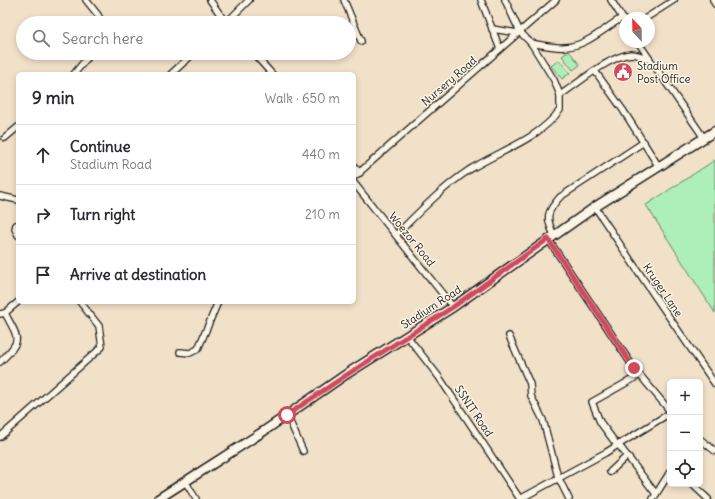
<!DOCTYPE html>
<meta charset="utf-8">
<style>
:root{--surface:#fff;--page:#f7f7f7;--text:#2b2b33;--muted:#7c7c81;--line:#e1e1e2}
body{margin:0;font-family:Delius,sans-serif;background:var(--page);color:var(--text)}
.controls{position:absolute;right:12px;bottom:12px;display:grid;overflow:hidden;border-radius:6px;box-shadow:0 2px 6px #0003}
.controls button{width:36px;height:36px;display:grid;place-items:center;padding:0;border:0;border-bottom:1px solid var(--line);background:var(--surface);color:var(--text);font:20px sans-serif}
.compass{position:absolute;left:619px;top:12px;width:36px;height:36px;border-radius:50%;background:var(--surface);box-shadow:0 2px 6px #0003;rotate:338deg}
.stop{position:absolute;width:12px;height:12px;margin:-9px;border:3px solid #d1495b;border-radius:50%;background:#fff}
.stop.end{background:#d1495b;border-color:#fff;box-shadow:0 1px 4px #0008}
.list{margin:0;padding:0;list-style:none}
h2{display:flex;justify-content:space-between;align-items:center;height:52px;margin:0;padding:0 16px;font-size:17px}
h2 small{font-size:13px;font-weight:400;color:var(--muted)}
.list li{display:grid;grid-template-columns:26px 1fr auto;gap:12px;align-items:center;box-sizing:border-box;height:60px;padding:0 16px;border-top:1px solid var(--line)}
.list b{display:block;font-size:15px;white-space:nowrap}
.list p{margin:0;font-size:13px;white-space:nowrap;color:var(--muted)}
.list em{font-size:13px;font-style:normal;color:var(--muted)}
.icon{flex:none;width:22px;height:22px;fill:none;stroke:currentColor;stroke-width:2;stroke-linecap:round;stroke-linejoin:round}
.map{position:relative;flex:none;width:715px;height:499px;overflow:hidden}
.search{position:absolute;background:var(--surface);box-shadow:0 2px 6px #0003;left:16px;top:16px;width:340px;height:44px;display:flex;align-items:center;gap:10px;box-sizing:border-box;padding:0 14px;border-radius:22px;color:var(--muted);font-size:15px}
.panel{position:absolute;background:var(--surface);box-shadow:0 2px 6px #0003;left:16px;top:72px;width:340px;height:232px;border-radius:6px}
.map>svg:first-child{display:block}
.park{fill:#adefb8;stroke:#64866a}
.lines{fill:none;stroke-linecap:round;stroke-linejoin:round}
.street-casing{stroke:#1c1c1c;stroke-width:8}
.secondary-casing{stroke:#1c1c1c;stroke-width:11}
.street{stroke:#fcf5e5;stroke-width:5.5}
.secondary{stroke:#fcf5e5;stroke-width:8}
.route{stroke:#d1495b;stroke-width:5}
.labels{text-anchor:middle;stroke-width:3;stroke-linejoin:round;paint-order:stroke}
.poi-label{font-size:11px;fill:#1c1c1c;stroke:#fcf5e5;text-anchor:start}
.street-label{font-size:11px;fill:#1c1c1c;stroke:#fcf5e5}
</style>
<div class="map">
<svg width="715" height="499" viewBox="0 0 715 499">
<rect width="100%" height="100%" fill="#f1e1c9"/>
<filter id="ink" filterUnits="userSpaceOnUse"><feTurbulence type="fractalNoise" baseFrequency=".025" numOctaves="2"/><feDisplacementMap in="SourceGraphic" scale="8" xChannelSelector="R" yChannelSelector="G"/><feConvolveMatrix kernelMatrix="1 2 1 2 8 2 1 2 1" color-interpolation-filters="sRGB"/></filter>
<g filter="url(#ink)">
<g class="park">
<polygon points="569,51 580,65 573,70 562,56"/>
<polygon points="559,60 570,73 562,79 551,66"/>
<polygon points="715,160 715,313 646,205"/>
</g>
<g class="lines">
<g class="street-casing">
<g id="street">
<polyline points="86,0 98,15 102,23"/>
<polyline points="210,0 226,23"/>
<polyline points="344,0 361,41"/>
<polyline points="481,0 500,49"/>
<polyline points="611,0 625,22"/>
<polyline points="713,0 715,4"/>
<polyline points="646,18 674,0"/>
<polyline points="226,23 249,0"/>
<polyline points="492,29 518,33"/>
<polyline points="638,42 704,138"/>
<path d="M531,43C542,45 554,48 565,47C587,46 604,28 622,18"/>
<polyline points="253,53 272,74"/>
<polyline points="595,71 623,110 659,167"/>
<polyline points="74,74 91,53"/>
<polyline points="171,74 194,53"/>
<path d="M560,95C579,83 609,56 631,54C638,54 644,57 650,60"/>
<polyline points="5,138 18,127"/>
<polyline points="354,166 360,173"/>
<polyline points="354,177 556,0"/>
<polyline points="354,183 453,307"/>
<polyline points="0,196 18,200"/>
<polyline points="595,207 654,295 715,384"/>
<polyline points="16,225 15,229 18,235"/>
<path d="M396,235C419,212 442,188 469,170C499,151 538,140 560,110V95L554,80L531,43L520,32L505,0"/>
<path d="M554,235C545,217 547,212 560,197L644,142"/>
<polyline points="548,239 634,368 670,411"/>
<polyline points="0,314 5,313 18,302"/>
<polyline points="407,336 439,377 520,499"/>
<polyline points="509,336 530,384 531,396 543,420 558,477 569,499"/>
<polyline points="180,352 190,353 198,349 218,302"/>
<path d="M0,362C23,339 19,340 5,313"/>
<polyline points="287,415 303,451"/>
<polyline points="0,437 102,347 99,326 80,302"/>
<polyline points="700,439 715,451"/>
<polyline points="618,444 656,494"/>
<polyline points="617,445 600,422 592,402 640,375"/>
<polyline points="610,472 627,456"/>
<polyline points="185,481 196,499"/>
<polyline points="692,484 708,499"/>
<polyline points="520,499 605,453 670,413"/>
<polyline points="653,499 670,472"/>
</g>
</g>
<g class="secondary-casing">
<polyline id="secondary" points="158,499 264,431 348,373 453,307 595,207 715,131"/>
</g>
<use href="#street" class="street"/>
<use href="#secondary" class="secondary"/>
</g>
</g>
<g class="lines" filter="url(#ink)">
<polyline class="route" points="287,415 348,374 453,307 548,239 634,368"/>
</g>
<defs>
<g id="civic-disc" transform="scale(1)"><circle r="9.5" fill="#d1495b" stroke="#fcf5e5"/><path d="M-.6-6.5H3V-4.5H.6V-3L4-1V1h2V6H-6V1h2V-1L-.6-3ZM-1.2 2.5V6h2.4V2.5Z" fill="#fff"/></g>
</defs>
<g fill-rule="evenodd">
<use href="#civic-disc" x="623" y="72"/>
</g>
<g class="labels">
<g class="poi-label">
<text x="637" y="70">Stadium<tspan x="637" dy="13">Post Office</tspan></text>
</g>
<g class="street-label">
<text transform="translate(449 81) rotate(-41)" y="4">Nursery Road</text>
<text transform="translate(412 239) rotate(51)" y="4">Woezor Road</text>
<text transform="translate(663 290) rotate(56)" y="4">Kruger Lane</text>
<text transform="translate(431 307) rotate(-33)" y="4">Stadium Road</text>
<text transform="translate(474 411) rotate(56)" y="4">SSNIT Road</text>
</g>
</g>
</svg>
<div class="controls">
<button>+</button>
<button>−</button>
<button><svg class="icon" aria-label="locate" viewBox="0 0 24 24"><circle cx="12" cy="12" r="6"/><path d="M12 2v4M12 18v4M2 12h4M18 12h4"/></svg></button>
</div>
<svg class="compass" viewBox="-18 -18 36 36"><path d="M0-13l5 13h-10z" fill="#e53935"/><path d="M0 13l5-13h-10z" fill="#7c7c81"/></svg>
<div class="stop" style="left:287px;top:415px"></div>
<div class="stop end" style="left:634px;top:368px"></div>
<div class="search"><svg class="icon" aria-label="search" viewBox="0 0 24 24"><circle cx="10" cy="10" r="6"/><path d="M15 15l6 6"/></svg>Search here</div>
<section class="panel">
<h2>9 min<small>Walk · 650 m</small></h2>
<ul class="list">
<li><svg class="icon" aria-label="ahead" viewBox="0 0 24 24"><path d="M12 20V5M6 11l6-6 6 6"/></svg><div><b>Continue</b><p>Stadium Road</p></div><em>440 m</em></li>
<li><svg class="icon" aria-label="right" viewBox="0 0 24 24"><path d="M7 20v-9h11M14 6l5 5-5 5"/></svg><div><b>Turn right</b></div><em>210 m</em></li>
<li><svg class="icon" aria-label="arrive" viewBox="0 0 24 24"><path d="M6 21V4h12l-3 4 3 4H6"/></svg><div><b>Arrive at destination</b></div></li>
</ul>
</section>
</div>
